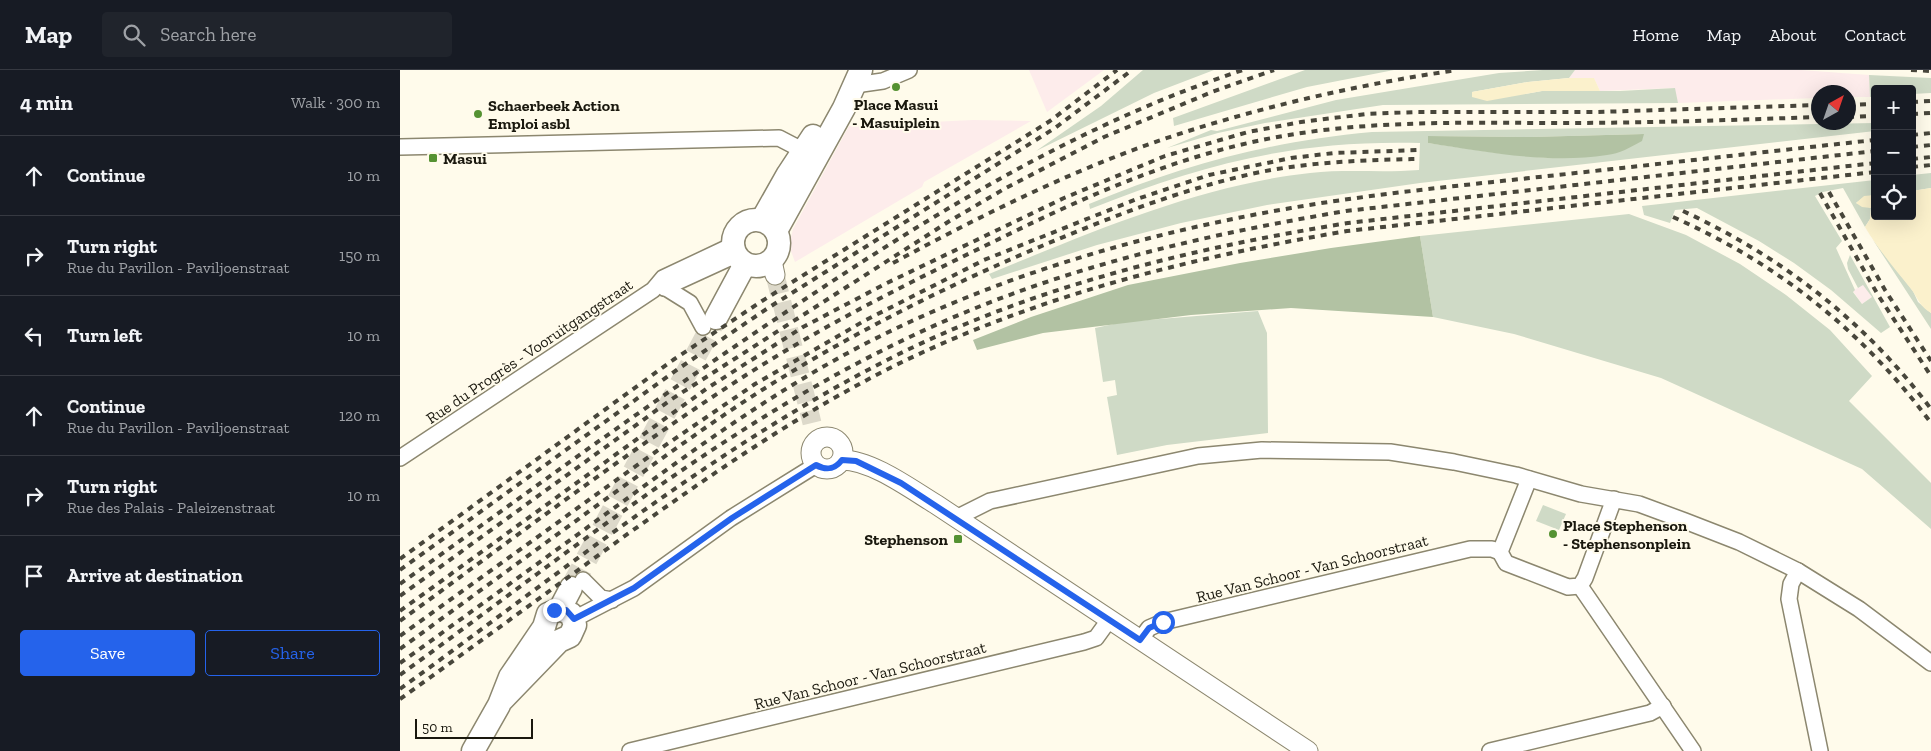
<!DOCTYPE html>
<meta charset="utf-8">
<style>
:root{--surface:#171b24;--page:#20242c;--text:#f1f3f6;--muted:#9ea1a6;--line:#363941;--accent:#2563eb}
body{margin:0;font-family:"Zilla Slab",serif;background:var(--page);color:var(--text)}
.controls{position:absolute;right:15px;top:15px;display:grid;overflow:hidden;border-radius:5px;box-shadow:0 5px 20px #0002}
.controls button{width:45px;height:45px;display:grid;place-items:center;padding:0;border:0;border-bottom:1px solid var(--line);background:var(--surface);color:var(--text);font:25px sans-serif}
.compass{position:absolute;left:1411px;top:15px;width:45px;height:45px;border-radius:50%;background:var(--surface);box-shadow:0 5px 20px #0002;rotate:40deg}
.scale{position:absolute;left:15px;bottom:12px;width:118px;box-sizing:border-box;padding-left:5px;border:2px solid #1a180e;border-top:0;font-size:14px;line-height:18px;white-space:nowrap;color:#1a180e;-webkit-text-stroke:4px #fffbeb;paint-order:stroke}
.stop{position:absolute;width:15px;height:15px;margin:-11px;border:4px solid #2563eb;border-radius:50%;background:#fff}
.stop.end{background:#2563eb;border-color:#fff;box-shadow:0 1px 5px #0008}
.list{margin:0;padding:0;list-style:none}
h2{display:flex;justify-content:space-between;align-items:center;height:65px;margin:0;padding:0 20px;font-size:21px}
h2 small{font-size:16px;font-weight:400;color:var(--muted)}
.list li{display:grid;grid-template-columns:32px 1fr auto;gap:15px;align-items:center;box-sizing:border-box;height:80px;padding:0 20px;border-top:1px solid var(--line)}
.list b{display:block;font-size:19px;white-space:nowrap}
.list p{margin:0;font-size:16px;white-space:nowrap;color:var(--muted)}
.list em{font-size:16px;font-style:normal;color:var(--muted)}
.actions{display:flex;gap:10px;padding:15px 20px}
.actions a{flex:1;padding:11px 0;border:1px solid var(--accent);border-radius:5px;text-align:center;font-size:18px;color:var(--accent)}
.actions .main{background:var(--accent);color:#fff}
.icon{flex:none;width:28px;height:28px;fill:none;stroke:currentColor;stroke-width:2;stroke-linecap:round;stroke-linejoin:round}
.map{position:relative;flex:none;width:1531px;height:681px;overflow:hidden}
header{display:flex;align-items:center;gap:30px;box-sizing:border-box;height:70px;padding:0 25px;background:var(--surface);border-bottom:1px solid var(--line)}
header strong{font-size:24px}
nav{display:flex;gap:28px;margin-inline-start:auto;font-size:18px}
.search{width:350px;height:45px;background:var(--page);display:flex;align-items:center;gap:12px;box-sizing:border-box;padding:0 18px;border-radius:5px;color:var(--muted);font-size:19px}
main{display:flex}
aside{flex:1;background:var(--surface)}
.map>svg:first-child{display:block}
.industrial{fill:#fdeceb}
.green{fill:#cfdac6;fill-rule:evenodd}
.forest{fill:#b2c2a3}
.sand{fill:#fbf1cc}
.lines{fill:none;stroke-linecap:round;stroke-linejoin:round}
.tertiary-tunnel{stroke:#ddd9ca;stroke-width:19;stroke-dasharray:19 9;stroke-linecap:butt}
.secondary-tunnel{stroke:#ddd9ca;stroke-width:22;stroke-dasharray:22 11;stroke-linecap:butt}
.minor-casing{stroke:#8c876f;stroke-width:18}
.tertiary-casing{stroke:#8c876f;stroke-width:21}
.secondary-casing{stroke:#8c876f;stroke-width:25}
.minor{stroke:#fff;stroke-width:15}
.tertiary{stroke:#fff;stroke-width:19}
.secondary{stroke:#fff;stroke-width:22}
.rail{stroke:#48463b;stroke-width:4;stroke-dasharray:6 6;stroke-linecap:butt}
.route{stroke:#2563eb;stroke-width:6}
.poi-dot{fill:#559232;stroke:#fffbeb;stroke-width:2}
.labels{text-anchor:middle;stroke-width:4;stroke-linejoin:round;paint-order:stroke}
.poi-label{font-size:16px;font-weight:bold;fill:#1a180e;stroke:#fffbeb;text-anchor:start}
.street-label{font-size:16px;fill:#1a180e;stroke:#fffbeb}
</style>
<header>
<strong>Map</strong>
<div class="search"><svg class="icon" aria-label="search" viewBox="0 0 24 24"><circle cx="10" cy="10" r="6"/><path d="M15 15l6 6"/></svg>Search here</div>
<nav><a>Home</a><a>Map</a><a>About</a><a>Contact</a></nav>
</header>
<main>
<aside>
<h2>4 min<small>Walk · 300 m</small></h2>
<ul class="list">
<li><svg class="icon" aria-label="ahead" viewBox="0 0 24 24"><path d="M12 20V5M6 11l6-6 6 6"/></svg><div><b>Continue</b></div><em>10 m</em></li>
<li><svg class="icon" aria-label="right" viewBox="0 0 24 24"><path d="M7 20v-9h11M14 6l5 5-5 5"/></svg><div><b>Turn right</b><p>Rue du Pavillon - Paviljoenstraat</p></div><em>150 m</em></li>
<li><svg class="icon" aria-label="left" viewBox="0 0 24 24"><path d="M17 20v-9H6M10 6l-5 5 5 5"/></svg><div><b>Turn left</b></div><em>10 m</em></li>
<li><svg class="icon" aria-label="ahead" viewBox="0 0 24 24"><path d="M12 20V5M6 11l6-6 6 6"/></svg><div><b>Continue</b><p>Rue du Pavillon - Paviljoenstraat</p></div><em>120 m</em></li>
<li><svg class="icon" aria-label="right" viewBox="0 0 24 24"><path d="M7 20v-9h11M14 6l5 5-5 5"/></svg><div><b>Turn right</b><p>Rue des Palais - Paleizenstraat</p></div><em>10 m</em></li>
<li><svg class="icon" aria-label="arrive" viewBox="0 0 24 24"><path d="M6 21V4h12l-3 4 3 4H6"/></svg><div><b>Arrive at destination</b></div></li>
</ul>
<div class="actions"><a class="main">Save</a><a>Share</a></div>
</aside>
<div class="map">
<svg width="1531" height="681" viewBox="0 0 1531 681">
<rect width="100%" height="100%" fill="#fffbeb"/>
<g class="industrial">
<polygon points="629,0 704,0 647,42"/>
<polygon points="1175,0 1401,0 1469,5 1470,27 1449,27 1448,22 1418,22 1418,28 1278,33 1274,18 1200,21 1194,8 1169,8"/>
<polygon points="573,50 631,51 524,112 522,117 395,192 389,176 393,159 449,56"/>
<polygon points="1463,214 1472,227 1462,234 1453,221"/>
</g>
<g class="green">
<polygon points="743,0 814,0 754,23 636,81 701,36"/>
<polygon points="905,0 994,0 907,17 774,56 773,48"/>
<polygon points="1143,0 1175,0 1169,8 1128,12 1072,22 1125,24 1142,21 1220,21 1275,18 1278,33 983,35 865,53 818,63 767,78 811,60 817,61 936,30 1099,3"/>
<polygon points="1469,5 1531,8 1531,23 1512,24 1512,19 1475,19 1475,26 1470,27"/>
<path d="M1475,53V61L1020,113L867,135L781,153L697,175L592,209L589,204C688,163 803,114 910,103C946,99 983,103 1019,100L1020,73C896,70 805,93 690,139L689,134C786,94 867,72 972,62ZM1244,64L1148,88L1097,83L1028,73L1029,66L1130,67Z"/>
<polygon points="1531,103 1531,118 1512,121 1512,105"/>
<polygon points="1475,110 1475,125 1464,127 1456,133 1471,138 1470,149 1465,157 1443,118 1423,122 1415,126 1442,171 1436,178 1455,220 1453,222 1462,234 1472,227 1463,215 1458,218 1448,199 1447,193 1450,185 1490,257 1481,263 1431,220 1394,193 1359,171 1297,138 1275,140 1270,153 1244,145 1242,136"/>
<polygon points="1229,144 1286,165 1340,194 1386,225 1430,260 1472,306 1449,331 1531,413 1531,459 1462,399 1261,308 1114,264 1033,247 1020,166"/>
<polygon points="1473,170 1513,221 1518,232 1531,243 1531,259"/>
<polygon points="858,241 867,263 868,363 767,375 717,385 707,327 717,325 715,310 703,312 695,258 723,252"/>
<polygon points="1143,435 1166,444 1159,460 1136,451"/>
</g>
<g class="forest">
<path d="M1244,64L1242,71C1231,77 1219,84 1207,85C1148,94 1086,82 1028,73V66L1130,67Z"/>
<polygon points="1020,166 1033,247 891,238 791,245 643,263 577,280 573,270 631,247 728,215 840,193 931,178"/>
</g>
<g class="sand">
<polygon points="1169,8 1194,8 1200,21 1142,21 1087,31 1072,27 1072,22 1128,12"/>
<path d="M1531,118V243C1520,237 1518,228 1511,219C1495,199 1478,179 1465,157L1470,149L1471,138L1462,137L1456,133L1464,126L1475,125V146H1512V121Z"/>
</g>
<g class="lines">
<polyline class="tertiary-tunnel" points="375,205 412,353"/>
<polyline class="secondary-tunnel" points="171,518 316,248"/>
<g class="minor-casing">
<g id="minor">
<polyline points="455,15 483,11 509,0"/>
<polyline points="0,77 379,68 404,81"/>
<polyline points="264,218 336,185"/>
<polyline points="266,218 290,233 303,257"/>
<polyline points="0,388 253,220 263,208 333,175"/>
<polyline points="556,448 590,431 798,386 862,380 990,382 1054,392 1116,405 1181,424 1239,434 1285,451 1339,472 1398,501 1459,539 1531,593"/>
<polyline points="1100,482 1106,493 1168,517 1180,516 1185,508 1214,429"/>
<polyline points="1100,482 1129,409"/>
<polyline points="1398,501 1391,514 1389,529 1420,681"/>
<polyline points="183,510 201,528 212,530"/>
<polyline points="1180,516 1293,681"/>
<polyline points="174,549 234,518 331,448 416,395"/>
<polyline points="740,570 749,558 763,552 1070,479 1092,479 1100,482"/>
<polyline points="230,681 684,572 696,568 709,550"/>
<polyline points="1090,681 1250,643 1263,636"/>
</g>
</g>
<g class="tertiary-casing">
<g id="tertiary">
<polyline points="372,191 375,205"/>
<circle cx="427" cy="383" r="16"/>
<path d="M442,390C472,390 512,420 537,435L908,681"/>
</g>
</g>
<g class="secondary-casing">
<g id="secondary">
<circle cx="356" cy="173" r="23"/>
<polyline points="362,150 388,104 413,66"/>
<polyline points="376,161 444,38 461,0"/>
<polyline points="316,248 345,194"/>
<polyline points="160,539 171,518"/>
<polyline points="73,681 99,635 110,607 144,557 148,544 160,539 171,544 175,555 170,566 159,571 102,630"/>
</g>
</g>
<use href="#minor" class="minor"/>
<use href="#tertiary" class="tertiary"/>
<use href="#secondary" class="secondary"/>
<g class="rail">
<polyline points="1511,0 1531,1"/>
<polyline points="1512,32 1531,31"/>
<polyline points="1448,35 1475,34"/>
<polyline points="1512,44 1531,43"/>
<polyline points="1448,47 1475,46"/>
<polyline points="1512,65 1531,63"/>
<polyline points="1512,77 1531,75"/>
<polyline points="1512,89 1531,87"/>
<polyline points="1512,97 1531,95"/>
<polyline points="1429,122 1485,220 1531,291"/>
<polyline points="1420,123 1478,225 1531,306"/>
<path d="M1283,141C1382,187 1465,251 1531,339"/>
<path d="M1273,147C1377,193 1463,261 1531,353"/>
<path d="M493,193C584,144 678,97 776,65C868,35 962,14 1057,0"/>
<polyline points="0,489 273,290 362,231 650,51 717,0"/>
<polyline points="0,500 278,299 368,238 655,58 732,0"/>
<path d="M0,514C128,422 255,329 386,242C529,146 678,54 843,0"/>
<polyline points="0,526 272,329 548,152 604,119 704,67 812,22 874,0"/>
<polyline points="0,541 306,319 403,257 487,213 664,128 765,86 848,62 901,52 966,44 1016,42 1197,42 1418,35"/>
<path d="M0,551C113,469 225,383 343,307C424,255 510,212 597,170C690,124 785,82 889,65C979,50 1070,53 1161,53C1247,53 1333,50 1418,47"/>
<polyline points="0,566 254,383 355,314 464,251 584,190 737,129 809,105 891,88 934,83 1018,80"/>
<path d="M0,579C70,528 140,477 210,426C260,390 310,353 362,320C451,264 546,216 644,175C711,147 780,120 851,104C906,92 962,90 1018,89"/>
<path d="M0,593C74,540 148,486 221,433C297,377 374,322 457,278C592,207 741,164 891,138C973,124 1056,116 1139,107C1251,95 1363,82 1475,70"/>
<path d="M0,605C166,485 328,352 514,265C651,200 797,166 946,141L1475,81"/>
<path d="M0,619C158,505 311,380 485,291C630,217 788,179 948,153L1475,93"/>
<path d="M0,629C74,576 148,522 222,468C309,406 395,346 490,298C634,226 789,188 947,161L1475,102"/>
</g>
</g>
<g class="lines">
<path class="route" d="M154,540H166L174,549L234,518L332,448L416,395C427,401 435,399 442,390L456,391L501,413L740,570L749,558L763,552"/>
</g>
<g class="poi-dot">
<circle cx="496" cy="17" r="5"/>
<circle cx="78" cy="44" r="5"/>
<rect x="28" y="83" width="10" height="10" rx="2.5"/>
<circle cx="1153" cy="464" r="5"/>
<rect x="553" y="464" width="10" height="10" rx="2.5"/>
</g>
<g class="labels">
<g class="poi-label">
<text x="496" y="40" text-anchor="middle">Place Masui<tspan x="496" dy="18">- Masuiplein</tspan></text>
<text x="88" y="41">Schaerbeek Action<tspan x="88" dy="18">Emploi asbl</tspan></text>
<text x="43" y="94">Masui</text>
<text x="1163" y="461">Place Stephenson<tspan x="1163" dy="18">- Stephensonplein</tspan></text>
<text x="548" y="475" text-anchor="end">Stephenson</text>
</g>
<g class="street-label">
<text transform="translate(129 281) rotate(-34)" y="6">Rue du Progrès - Vooruitgangstraat</text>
<text transform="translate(912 498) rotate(-14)" y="6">Rue Van Schoor - Van Schoorstraat</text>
<text transform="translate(470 605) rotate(-14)" y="6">Rue Van Schoor - Van Schoorstraat</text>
</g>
</g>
</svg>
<div class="controls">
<button>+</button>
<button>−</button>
<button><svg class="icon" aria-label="locate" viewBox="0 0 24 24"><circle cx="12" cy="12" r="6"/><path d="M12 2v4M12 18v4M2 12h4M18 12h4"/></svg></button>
</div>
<svg class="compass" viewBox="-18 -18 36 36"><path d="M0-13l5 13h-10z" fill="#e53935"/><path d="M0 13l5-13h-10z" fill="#9ea1a6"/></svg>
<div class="scale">50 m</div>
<div class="stop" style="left:763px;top:552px"></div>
<div class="stop end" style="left:154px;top:540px"></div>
</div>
</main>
